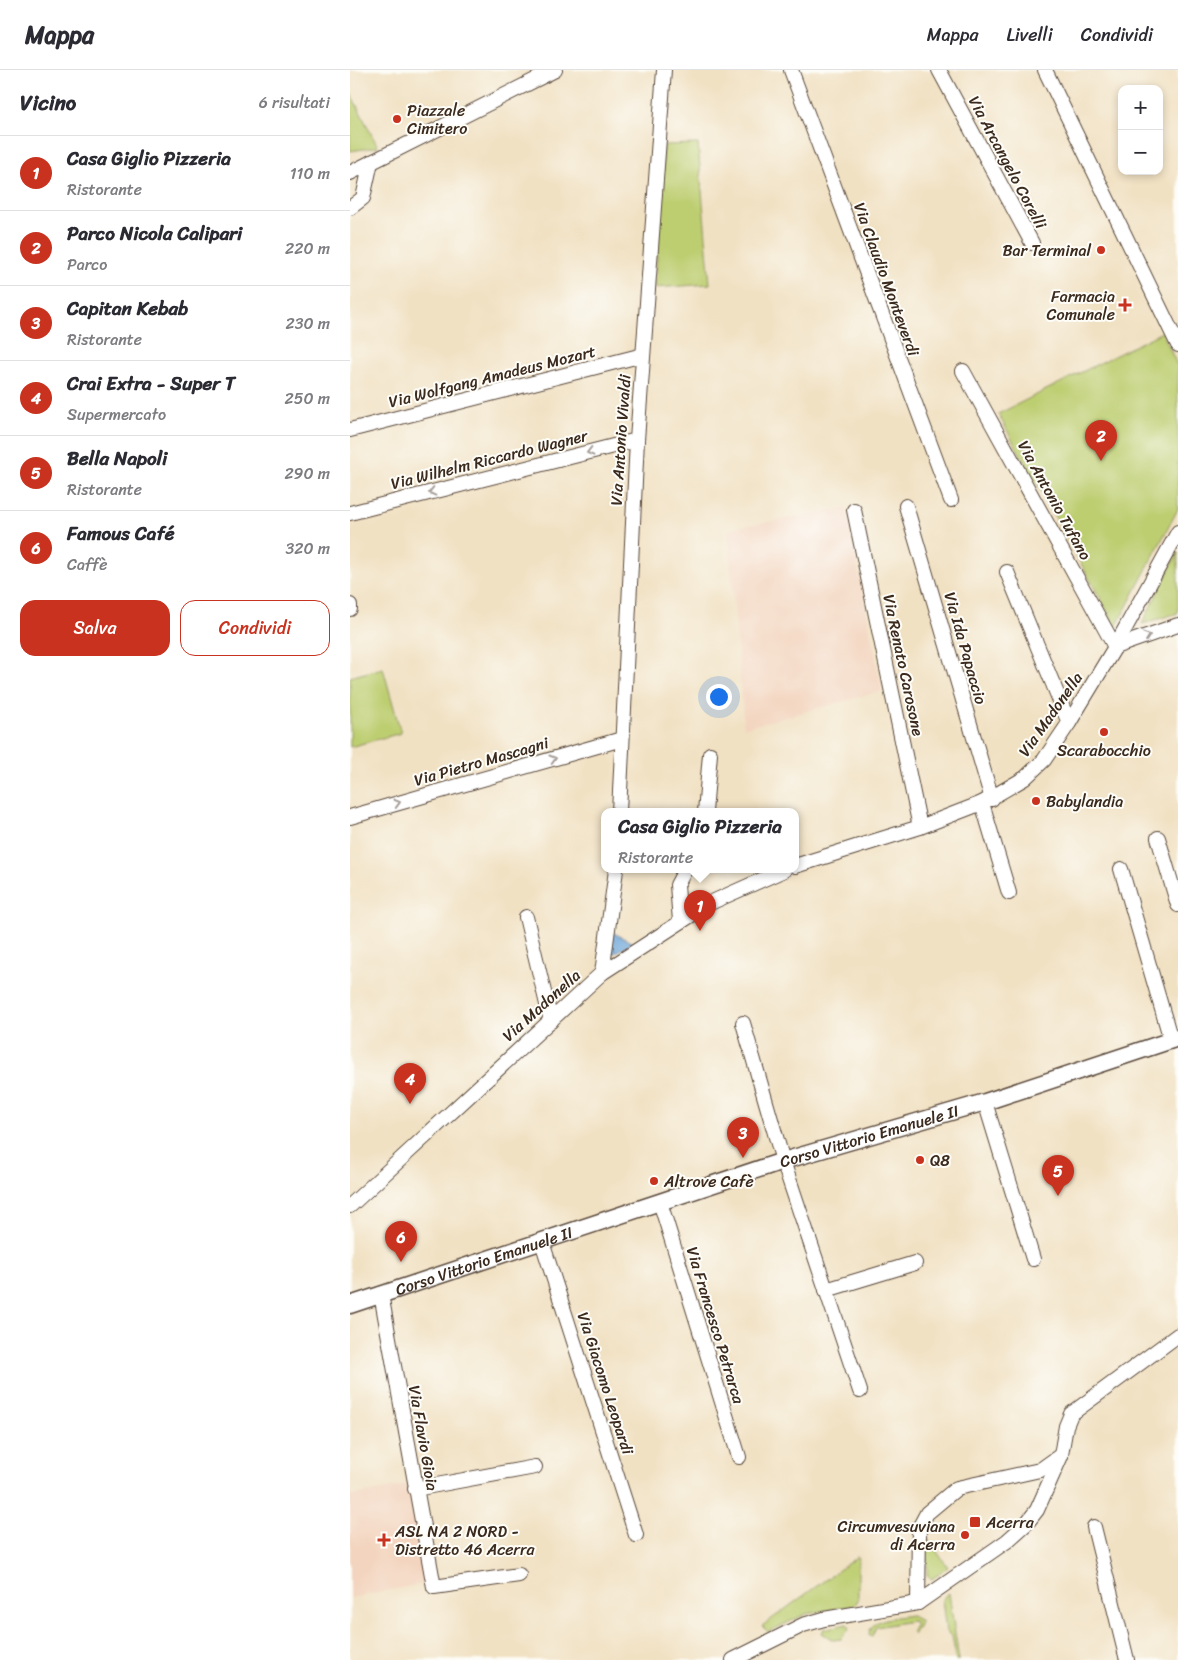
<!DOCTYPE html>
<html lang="it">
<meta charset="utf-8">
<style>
:root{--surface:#fff;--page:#f7f7f7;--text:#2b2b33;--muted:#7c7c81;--line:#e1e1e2;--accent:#c8321e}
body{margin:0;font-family:Sriracha,sans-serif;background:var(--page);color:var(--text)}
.controls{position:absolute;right:15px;top:15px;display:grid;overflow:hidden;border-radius:10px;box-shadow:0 2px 8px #0003}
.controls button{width:45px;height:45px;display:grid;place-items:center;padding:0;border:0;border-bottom:1px solid var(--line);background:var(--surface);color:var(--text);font:25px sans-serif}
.you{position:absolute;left:368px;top:626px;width:18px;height:18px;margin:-12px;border:4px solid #fff;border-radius:50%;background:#1a73e8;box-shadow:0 0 0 8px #1a73e833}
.badge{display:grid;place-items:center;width:32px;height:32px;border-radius:50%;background:var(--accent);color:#fff;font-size:16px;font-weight:700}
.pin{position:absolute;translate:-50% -41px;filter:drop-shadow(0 1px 2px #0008)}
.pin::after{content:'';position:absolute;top:26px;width:18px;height:15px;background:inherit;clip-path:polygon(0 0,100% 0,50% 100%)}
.popup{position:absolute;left:251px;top:738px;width:198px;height:65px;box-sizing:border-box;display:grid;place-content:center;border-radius:10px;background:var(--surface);filter:drop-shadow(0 1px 4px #0005);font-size:16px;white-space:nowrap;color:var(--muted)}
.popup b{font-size:19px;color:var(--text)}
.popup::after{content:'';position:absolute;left:50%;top:100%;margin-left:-10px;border:10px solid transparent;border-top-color:var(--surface)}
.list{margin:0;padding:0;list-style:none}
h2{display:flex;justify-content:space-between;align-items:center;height:65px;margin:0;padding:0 20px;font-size:21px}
h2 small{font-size:16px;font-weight:400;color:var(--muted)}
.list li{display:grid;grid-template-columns:32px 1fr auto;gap:15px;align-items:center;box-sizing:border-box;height:75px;padding:0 20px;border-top:1px solid var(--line)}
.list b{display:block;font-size:19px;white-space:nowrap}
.list p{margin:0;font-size:16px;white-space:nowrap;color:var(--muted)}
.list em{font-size:16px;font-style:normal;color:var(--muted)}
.actions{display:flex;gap:10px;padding:15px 20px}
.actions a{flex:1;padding:11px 0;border:1px solid var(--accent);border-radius:15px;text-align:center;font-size:18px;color:var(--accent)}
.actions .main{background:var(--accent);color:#fff}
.map{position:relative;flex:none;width:828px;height:1590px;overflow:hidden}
header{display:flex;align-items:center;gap:30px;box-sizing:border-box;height:70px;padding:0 25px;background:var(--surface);border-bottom:1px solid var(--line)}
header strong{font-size:24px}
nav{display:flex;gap:28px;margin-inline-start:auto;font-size:18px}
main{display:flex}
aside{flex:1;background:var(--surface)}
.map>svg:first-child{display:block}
.built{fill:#f3d4be}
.green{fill:#bdce71;stroke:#7c7c48}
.water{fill:#67a2d7;stroke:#51667a}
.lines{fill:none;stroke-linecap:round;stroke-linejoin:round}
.minor-casing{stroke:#564537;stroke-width:16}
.major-casing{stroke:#564537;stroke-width:19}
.minor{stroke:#fff;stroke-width:14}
.major{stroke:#fff;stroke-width:16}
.oneway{stroke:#a79f9a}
.poi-dot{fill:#c8321e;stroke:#fdfcf7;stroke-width:2}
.labels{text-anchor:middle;stroke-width:4;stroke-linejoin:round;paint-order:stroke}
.poi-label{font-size:16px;fill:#3b2a1e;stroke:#fdfcf7;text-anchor:start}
.street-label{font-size:16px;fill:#3b2a1e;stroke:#fdfcf7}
</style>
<header>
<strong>Mappa</strong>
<nav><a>Mappa</a><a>Livelli</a><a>Condividi</a></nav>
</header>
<main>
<aside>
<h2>Vicino<small>6 risultati</small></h2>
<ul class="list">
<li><span class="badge">1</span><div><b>Casa Giglio Pizzeria</b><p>Ristorante</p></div><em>110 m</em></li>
<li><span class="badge">2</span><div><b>Parco Nicola Calipari</b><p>Parco</p></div><em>220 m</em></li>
<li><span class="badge">3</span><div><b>Capitan Kebab</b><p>Ristorante</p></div><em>230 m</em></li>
<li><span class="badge">4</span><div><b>Crai Extra - Super T</b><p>Supermercato</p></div><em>250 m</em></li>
<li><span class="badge">5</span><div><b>Bella Napoli</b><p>Ristorante</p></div><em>290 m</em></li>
<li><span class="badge">6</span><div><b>Famous Café</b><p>Caffè</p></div><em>320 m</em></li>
</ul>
<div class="actions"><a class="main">Salva</a><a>Condividi</a></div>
</aside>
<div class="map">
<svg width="828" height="1590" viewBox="0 0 828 1590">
<rect width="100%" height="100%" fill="#fdfcf7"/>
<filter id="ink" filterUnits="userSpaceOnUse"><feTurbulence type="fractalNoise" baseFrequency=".02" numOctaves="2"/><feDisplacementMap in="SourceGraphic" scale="10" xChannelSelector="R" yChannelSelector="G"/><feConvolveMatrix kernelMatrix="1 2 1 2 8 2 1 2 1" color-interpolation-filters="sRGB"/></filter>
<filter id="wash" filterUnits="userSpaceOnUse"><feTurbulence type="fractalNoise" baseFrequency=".0096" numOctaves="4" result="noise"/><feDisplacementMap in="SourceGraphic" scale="20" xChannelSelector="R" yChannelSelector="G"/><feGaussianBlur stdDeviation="1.12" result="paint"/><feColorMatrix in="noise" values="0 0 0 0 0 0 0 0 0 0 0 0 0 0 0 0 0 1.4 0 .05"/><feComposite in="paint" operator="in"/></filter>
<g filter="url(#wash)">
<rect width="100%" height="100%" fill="#f1e1c3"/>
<g class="built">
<polygon points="496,438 532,621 394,658 378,459"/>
<polygon points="58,1415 77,1513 0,1528 0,1426"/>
</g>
<g class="green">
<polygon points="0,22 28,77 0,81"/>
<polygon points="348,74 360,214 305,218 314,75"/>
<polygon points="812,262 828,297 828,439 766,557 648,344"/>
<polygon points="828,482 828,543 792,554"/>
<polygon points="33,598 51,663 0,677 0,607"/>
<polygon points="577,1468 598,1497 582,1509 577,1506"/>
<polygon points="508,1486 508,1530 505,1535 456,1544 418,1562 412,1556"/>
<polygon points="599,1523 609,1590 606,1590 602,1566 596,1562 592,1529"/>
<path d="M560,1545L571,1551L564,1564L562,1561L566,1553L562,1551L526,1557L522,1566H519C519,1547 546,1548 560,1545Z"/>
<polygon points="497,1554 500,1558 491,1569 483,1570 472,1563 474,1559"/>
</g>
<polygon class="water" points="262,862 283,873 261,885"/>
</g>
<g filter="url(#ink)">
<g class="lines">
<g class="minor-casing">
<g id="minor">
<polyline points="441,0 601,430"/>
<polyline points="589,0 682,173"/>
<polyline points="695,0 828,275"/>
<polyline points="0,103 205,0"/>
<polyline points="0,138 13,128 21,92"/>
<polyline points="613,301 765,577"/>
<polyline points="0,360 293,285"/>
<polyline points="556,436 642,729"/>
<polyline points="504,440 570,757"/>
<polyline points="0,443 287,370"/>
<polyline points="657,502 719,653"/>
<polyline points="0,535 0,539"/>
<polyline points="765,577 828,555"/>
<polyline points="632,733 659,823"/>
<polyline points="269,742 287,370 314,0"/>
<polyline points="355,742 360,684"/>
<polyline points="0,747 272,669"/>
<polyline points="808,768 828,835"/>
<polyline points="445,796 570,757 632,733 675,708 694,690 719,653 765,577 828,462"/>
<polyline points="771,799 821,970"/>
<polyline points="176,847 201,951"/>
<polyline points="330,851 327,815 335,800"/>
<polyline points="252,903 266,800"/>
<polyline points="393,953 433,1091 510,1321"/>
<polyline points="635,1032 683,1189"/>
<polyline points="310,1132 389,1387"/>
<polyline points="0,1136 252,903 360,833 434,800"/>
<polyline points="192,1172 286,1465"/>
<polyline points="476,1220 565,1193"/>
<polyline points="31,1224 84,1517 169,1505"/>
<polyline points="65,1419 185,1397"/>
<polyline points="744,1457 777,1590"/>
<polyline points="568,1533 569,1458 577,1443 607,1418 690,1400 711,1385 716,1356 721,1344 828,1265"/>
<polyline points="383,1590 453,1555 474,1549 568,1533 657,1471 676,1454 687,1440 711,1386"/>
</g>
</g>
<g class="major-casing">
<g id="major">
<path id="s1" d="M0,1235L433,1091L635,1032L828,968"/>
</g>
</g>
<use href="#minor" class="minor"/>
<use href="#major" class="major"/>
</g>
<defs><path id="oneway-chevron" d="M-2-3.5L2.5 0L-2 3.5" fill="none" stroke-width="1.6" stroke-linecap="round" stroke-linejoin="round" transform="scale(1.25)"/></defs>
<g class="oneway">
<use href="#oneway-chevron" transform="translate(240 382) rotate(166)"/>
<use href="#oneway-chevron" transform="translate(82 422) rotate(166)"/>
<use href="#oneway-chevron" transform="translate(797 566) rotate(-19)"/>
<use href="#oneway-chevron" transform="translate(203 689) rotate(-16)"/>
<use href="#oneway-chevron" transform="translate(47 733) rotate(-16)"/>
</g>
</g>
<g class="poi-dot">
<circle cx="47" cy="49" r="5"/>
<circle cx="751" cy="180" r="5"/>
<path d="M772.5 227.5h5v5h5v5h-5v5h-5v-5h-5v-5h5z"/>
<circle cx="754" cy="662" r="5"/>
<circle cx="686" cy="731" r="5"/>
<circle cx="570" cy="1090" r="5"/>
<circle cx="304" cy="1111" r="5"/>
<rect x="619" y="1446" width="12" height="12" rx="2.5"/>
<circle cx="615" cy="1465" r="5"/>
<path d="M31.5 1462.5h5v5h5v5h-5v5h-5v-5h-5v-5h5z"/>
</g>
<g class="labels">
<g class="poi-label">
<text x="57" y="46">Piazzale<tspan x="57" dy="18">Cimitero</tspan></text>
<text x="741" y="186" text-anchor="end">Bar Terminal</text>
<text x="765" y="232" text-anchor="end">Farmacia<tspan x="765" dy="18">Comunale</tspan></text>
<text x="754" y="686" text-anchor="middle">Scarabocchio</text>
<text x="696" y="737">Babylandia</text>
<text x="580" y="1096">Q8</text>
<text x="314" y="1117">Altrove Cafè</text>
<text x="636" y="1458">Acerra</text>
<text x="605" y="1462" text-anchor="end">Circumvesuviana<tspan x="605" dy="18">di Acerra</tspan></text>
<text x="45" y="1467">ASL NA 2 NORD -<tspan x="45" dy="18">Distretto 46 Acerra</tspan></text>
</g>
<g class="street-label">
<text transform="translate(658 92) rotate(62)" y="6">Via Arcangelo Corelli</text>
<text transform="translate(537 209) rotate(70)" y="6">Via Claudio Monteverdi</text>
<text transform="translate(142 306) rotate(-14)" y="6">Via Wolfgang Amadeus Mozart</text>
<text transform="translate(270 370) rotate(-86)" y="6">Via Antonio Vivaldi</text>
<text transform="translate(139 389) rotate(-14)" y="6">Via Wilhelm Riccardo Wagner</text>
<text transform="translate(705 430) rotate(61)" y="6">Via Antonio Tufano</text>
<text transform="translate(616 578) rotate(74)" y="6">Via Ida Papaccio</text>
<text transform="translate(554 595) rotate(78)" y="6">Via Renato Carosone</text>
<text transform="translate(700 644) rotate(-55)" y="6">Via Madonella</text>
<text transform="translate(131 691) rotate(-16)" y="6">Via Pietro Mascagni</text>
<text transform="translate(191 935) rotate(-42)" y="6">Via Madonella</text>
<text dy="6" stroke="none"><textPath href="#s1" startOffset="546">Corso Vittorio Emanuele II</textPath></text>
<text dy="6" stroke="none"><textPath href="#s1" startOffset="141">Corso Vittorio Emanuele II</textPath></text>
<text transform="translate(366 1255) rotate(73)" y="6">Via Francesco Petrarca</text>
<text transform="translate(256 1313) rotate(72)" y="6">Via Giacomo Leopardi</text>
<text transform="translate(74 1368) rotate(80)" y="6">Via Flavio Gioia</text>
</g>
</g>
</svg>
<div class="controls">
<button>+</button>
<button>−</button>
</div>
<div class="you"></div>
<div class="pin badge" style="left:350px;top:861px">1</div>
<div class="popup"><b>Casa Giglio Pizzeria</b>Ristorante</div>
<div class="pin badge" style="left:751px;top:391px">2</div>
<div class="pin badge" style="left:393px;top:1088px">3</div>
<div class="pin badge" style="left:60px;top:1034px">4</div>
<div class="pin badge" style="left:708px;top:1126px">5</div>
<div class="pin badge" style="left:51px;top:1192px">6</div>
</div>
</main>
